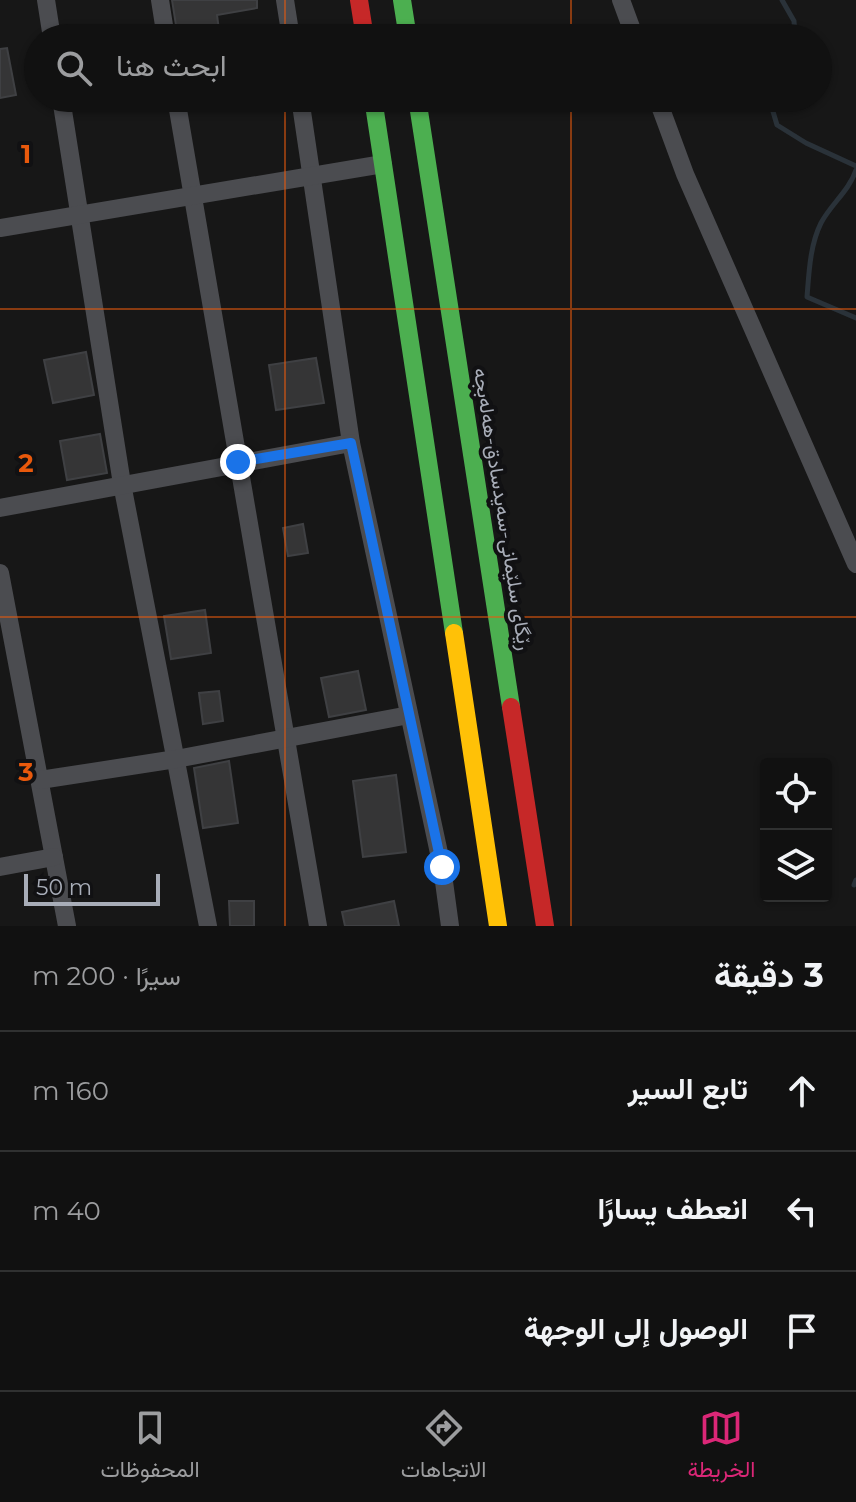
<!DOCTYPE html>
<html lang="ar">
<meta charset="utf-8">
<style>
:root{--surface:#111;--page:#1e1f1f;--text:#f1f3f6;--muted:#9c9d9f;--line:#303131;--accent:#db2777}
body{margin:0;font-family:Montserrat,Vazirmatn,sans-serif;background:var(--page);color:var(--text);direction:rtl}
.controls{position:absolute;right:24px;bottom:24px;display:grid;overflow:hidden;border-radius:8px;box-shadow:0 2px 6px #0004}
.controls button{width:72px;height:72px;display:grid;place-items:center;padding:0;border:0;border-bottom:2px solid var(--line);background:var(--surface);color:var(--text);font:40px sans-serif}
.scale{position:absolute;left:24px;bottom:20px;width:136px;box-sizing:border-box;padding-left:8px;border:4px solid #a8adb8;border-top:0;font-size:22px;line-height:28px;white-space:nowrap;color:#a8adb8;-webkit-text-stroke:6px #111113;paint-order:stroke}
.stop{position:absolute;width:24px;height:24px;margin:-18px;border:6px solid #1a73e8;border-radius:50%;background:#fff}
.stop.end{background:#1a73e8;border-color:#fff;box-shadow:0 2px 8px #0008}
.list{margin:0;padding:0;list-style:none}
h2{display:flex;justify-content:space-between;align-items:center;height:104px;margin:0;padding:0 32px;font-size:34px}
h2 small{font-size:26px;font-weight:400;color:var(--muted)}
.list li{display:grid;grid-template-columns:52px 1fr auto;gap:24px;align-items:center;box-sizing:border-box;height:120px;padding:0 32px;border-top:2px solid var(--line)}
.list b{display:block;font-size:30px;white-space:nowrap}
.list em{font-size:26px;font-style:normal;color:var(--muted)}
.icon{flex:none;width:44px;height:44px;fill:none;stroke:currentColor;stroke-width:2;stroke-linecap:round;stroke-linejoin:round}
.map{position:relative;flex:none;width:856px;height:926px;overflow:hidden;direction:ltr}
.search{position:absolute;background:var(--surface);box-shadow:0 2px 6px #0004;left:24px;right:24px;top:24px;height:88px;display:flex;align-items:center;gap:20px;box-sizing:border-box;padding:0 28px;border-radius:44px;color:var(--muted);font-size:30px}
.sheet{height:464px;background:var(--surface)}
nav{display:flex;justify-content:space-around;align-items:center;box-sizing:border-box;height:112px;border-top:2px solid var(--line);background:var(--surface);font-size:22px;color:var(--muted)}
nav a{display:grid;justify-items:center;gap:4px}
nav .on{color:var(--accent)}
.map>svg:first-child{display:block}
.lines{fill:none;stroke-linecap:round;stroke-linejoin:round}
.stream{stroke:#2a3239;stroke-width:5}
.building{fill:#353536;stroke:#3f4043;stroke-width:2}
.street{stroke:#4b4c50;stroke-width:18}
.fast{stroke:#4caf50;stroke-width:18}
.slow{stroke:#ffc107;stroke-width:18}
.jam{stroke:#c62828;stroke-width:18}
.route{stroke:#1a73e8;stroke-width:10}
.grid{fill:none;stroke:#e8590c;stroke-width:2;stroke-opacity:0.55}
.labels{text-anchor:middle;stroke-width:8;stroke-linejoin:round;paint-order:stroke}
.street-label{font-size:20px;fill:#a8adb8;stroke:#111113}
.grid-label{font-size:26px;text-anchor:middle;font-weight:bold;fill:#e8590c;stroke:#111113;stroke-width:8;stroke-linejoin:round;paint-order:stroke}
</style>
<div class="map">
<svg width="856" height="926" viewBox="0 0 856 926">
<rect width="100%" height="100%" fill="#171717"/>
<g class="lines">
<g class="stream">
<polyline points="782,0 794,21 795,35 792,38"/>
<polyline points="769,98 777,125 806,143 856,166"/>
<path d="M856,170C849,191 831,204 821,223C810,245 809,272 807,297L856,318"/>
<polyline points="854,885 856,880"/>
</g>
</g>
<g class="building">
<polygon points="172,0 257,0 257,8 217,15 220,38 178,38"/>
<polygon points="7,48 16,95 0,98 0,49"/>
<polygon points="86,352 94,395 53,403 44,360"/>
<polygon points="316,358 324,403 276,410 269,365"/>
<polygon points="100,434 107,473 67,480 60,441"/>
<polygon points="303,524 308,553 288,556 283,528"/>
<polygon points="205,610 211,653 171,659 164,616"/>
<polygon points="358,671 366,710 329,717 321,678"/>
<polygon points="219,691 223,721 203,724 199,693"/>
<polygon points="229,761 238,823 203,828 194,768"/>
<polygon points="396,775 406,852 363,857 353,781"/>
<polygon points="229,901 254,901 254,926 230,926"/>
<polygon points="394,901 399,926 345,926 342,912"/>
</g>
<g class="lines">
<g class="street">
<polyline points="46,0 52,38"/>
<polyline points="160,0 166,38"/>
<polyline points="285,0 291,38"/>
<polyline points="621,0 635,38"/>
<polyline points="61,98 122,484 208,926"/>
<polyline points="176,98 318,926"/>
<polyline points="300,98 351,443 442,867 450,926"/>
<polyline points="657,98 685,174 856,564"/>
<polyline points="0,228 383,164"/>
<polyline points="0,508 351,443"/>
<polyline points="0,573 67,926"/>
<polyline points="40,780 176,759 409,715"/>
<polyline points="0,867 54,857"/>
</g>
<g class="fast">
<polyline points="402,0 408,38"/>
<polyline points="373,98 454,633"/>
<polyline points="417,98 511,707"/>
</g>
<polyline class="slow" points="454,633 498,926"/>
<g class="jam">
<polyline points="359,0 365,38"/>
<polyline points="511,707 545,926"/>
</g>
</g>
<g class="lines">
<polyline class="route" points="238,462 351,443 442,867"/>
</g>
<path class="grid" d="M285,0V38M571,0V38M285,98V926M571,98V926M0,309H856M0,617H856"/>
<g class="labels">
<g class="street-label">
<text transform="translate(503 509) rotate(81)" y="7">رێگای سلێمانی-سەیدسادق-هەلەبجە</text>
</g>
</g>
<g class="grid-label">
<text x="26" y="163">1</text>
<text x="26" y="472">2</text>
<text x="26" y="781">3</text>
</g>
</svg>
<div class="controls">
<button><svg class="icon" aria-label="locate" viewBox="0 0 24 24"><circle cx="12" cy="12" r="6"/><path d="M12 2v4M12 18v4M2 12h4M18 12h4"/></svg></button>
<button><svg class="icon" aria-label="layers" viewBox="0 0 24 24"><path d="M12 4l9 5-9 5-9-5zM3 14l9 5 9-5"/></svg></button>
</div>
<div class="scale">50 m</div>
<div class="stop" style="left:442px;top:867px"></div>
<div class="stop end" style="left:238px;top:462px"></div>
<div class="search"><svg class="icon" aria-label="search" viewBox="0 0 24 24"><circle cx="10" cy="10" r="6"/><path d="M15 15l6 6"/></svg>ابحث هنا</div>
</div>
<section class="sheet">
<h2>3 دقيقة<small>سيرًا · 200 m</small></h2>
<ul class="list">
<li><svg class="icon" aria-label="ahead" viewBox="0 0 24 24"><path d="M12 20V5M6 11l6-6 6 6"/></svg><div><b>تابع السير</b></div><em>160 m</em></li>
<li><svg class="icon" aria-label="left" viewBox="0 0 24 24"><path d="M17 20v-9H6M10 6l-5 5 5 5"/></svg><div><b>انعطف يسارًا</b></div><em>40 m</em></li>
<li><svg class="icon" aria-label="arrive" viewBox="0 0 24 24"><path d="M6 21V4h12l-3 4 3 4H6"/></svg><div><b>الوصول إلى الوجهة</b></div></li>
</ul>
</section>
<nav>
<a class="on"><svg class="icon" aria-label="map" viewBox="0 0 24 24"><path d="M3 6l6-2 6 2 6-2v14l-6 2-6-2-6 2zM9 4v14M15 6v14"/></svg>الخريطة</a>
<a><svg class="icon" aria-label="directions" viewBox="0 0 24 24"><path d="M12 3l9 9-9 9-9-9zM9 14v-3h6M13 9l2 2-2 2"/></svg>الاتجاهات</a>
<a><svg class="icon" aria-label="saved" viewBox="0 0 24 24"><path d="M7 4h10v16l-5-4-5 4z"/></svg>المحفوظات</a>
</nav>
